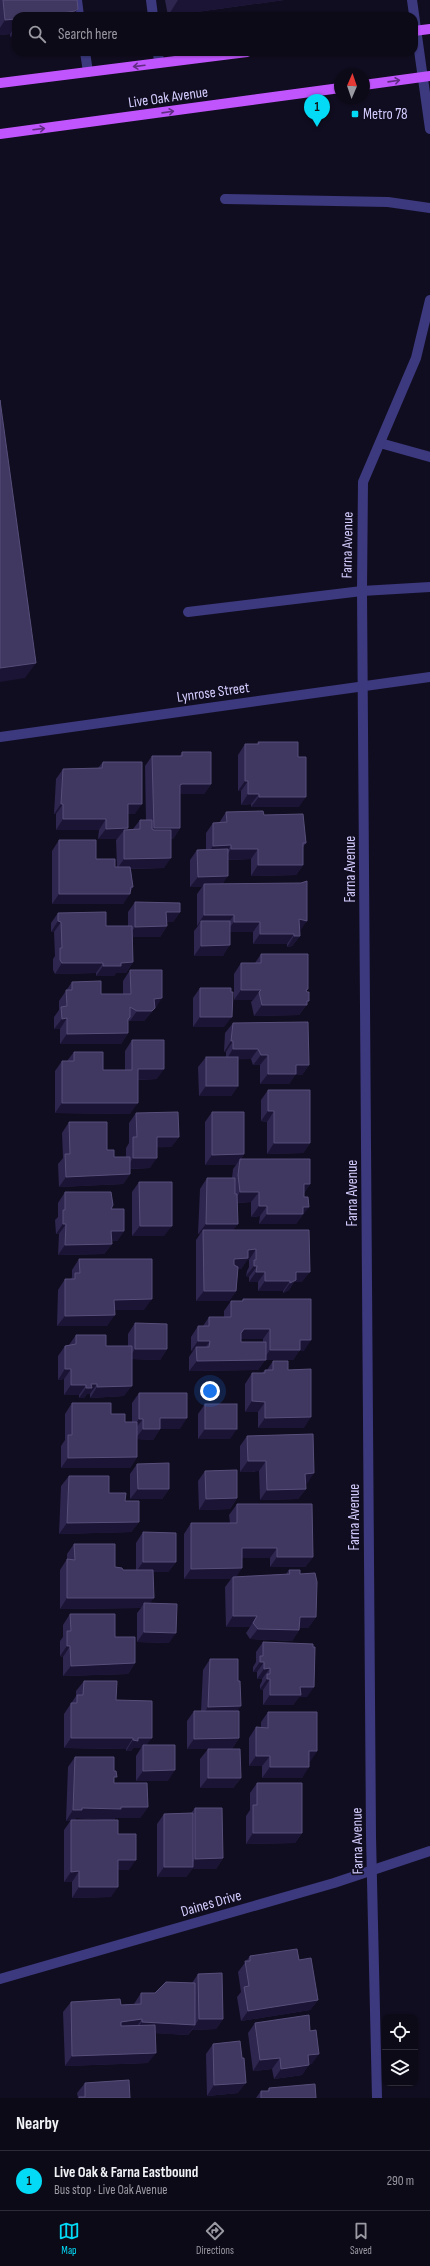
<!DOCTYPE html>
<meta charset="utf-8">
<style>
:root{--surface:#0d0a18;--page:#1b1825;--text:#f1f3f6;--muted:#9a9aa2;--line:#2d2b37;--accent:#03daf5}
body{margin:0;font-family:"Sofia Sans Condensed",sans-serif;background:var(--page);color:var(--text)}
.controls{position:absolute;right:12px;bottom:12px;display:grid;overflow:hidden;border-radius:8px;box-shadow:0 1px 3px #0004}
.controls button{width:36px;height:36px;display:grid;place-items:center;padding:0;border:0;border-bottom:1px solid var(--line);background:var(--surface);color:var(--text);font:20px sans-serif}
.compass{position:absolute;left:334px;top:68px;width:36px;height:36px;border-radius:50%;background:var(--surface);box-shadow:0 1px 3px #0004;rotate:2deg}
.you{position:absolute;left:210px;top:1391px;width:14px;height:14px;margin:-10px;border:3px solid #fff;border-radius:50%;background:#1a73e8;box-shadow:0 0 0 6px #1a73e833}
.badge{display:grid;place-items:center;width:26px;height:26px;border-radius:50%;background:var(--accent);color:#111;font-size:13px;font-weight:700}
.pin{position:absolute;translate:-50% -33px;filter:drop-shadow(0 1px 2px #0008)}
.pin::after{content:'';position:absolute;top:21px;width:14px;height:12px;background:inherit;clip-path:polygon(0 0,100% 0,50% 100%)}
.list{margin:0;padding:0;list-style:none}
h2{display:flex;justify-content:space-between;align-items:center;height:52px;margin:0;padding:0 16px;font-size:17px}
h2 small{font-size:13px;font-weight:400;color:var(--muted)}
.list li{display:grid;grid-template-columns:26px 1fr auto;gap:12px;align-items:center;box-sizing:border-box;height:60px;padding:0 16px;border-top:1px solid var(--line)}
.list b{display:block;font-size:15px;white-space:nowrap}
.list p{margin:0;font-size:13px;white-space:nowrap;color:var(--muted)}
.list em{font-size:13px;font-style:normal;color:var(--muted)}
.icon{flex:none;width:22px;height:22px;fill:none;stroke:currentColor;stroke-width:2;stroke-linecap:round;stroke-linejoin:round}
.map{position:relative;flex:none;width:430px;height:2098px;overflow:hidden}
.search{position:absolute;background:var(--surface);box-shadow:0 1px 3px #0004;left:12px;right:12px;top:12px;height:44px;display:flex;align-items:center;gap:10px;box-sizing:border-box;padding:0 14px;border-radius:12px;color:var(--muted);font-size:15px}
.sheet{height:112px;background:var(--surface)}
nav{display:flex;justify-content:space-around;align-items:center;box-sizing:border-box;height:56px;border-top:1px solid var(--line);background:var(--surface);font-size:11px;color:var(--muted)}
nav a{display:grid;justify-items:center;gap:2px}
nav .on{color:var(--accent)}
.map>svg:first-child{display:block}
.lines{fill:none;stroke-linecap:round;stroke-linejoin:round}
.minor{stroke:#3c397f;stroke-width:10}
.major{stroke:#c055fd;stroke-width:10}
.wall{fill:#2e264e;fill-rule:evenodd}
.shaded-wall{fill:#1b1434}
.building{fill:#403861;stroke:#574f7a}
.oneway{stroke:#602d83}
.poi-dot{fill:#03daf5;stroke:#110d20;stroke-width:1.5}
.labels{text-anchor:middle;stroke-width:3.5;stroke-linejoin:round;paint-order:stroke}
.street-label{font-size:15px;fill:#d3cdfe;stroke:#110d20}
.poi-label{font-size:15px;fill:#d3cdfe;stroke:#110d20;text-anchor:start}
</style>
<div class="map">
<svg width="430" height="2098" viewBox="0 0 430 2098">
<rect width="100%" height="100%" fill="#110d20"/>
<g class="lines">
<g class="minor">
<polyline points="77,0 79,16"/>
<polyline points="151,0 153,16"/>
<polyline points="412,0 430,129"/>
<polyline points="85,52 88,72"/>
<polyline points="158,52 159,63"/>
<polyline points="225,199 388,202 430,208"/>
<polyline points="380,443 430,457"/>
<polyline points="188,612 362,591 430,587"/>
<polyline points="0,737 430,677"/>
<polyline points="0,1979 334,1883 430,1851"/>
<polyline points="377,2098 371,1837 362,591 363,482 416,358 430,300"/>
</g>
<g class="major">
<polyline points="414,31 430,29"/>
<polyline points="0,83 247,52"/>
<polyline points="364,85 430,76"/>
<polyline points="0,134 340,88"/>
</g>
</g>
<g class="wall">
<polygon points="0,0 77,0 16,16 16,36 10,37 10,34 0,35"/>
<polygon points="165,0 284,0 168,16"/>
<polygon points="258,742 299,807 251,807 251,804 241,805 241,791 238,791 238,755 245,744 257,744"/>
<polygon points="182,752 211,784 204,794 180,794 180,828 173,839 171,839 164,868 131,869 133,887 123,904 52,904 52,851 59,840 96,859 115,867 117,867 116,840 117,839 98,839 99,830 56,830 56,814 54,814 56,779 63,769 98,768 103,762 135,814 128,814 128,828 127,830 133,829 140,820 146,820 145,766 152,756 180,756"/>
<polygon points="226,812 264,815 306,843 303,847 303,865 296,875 251,876 251,859 228,860 223,884 300,931 300,936 292,946 287,947 287,944 253,944 253,932 230,932 223,956 194,956 194,931 198,926 197,926 197,894 202,887 190,887 190,860 197,850 206,849 206,833 213,823 219,823"/>
<polygon points="135,902 180,912 173,922 167,922 167,926 160,937 133,937 133,962 126,973 116,973 114,976 96,976 96,973 55,974 53,970 53,959 55,956 54,932 51,932 51,923 58,913 106,926 128,926 128,912"/>
<polygon points="261,954 307,991 307,1004 299,1015 254,1016 251,1002 253,1000 234,1000 234,974 241,963 255,963"/>
<polygon points="130,970 155,1009 154,1009 144,1021 130,1021 128,1020 128,1033 121,1044 60,1044 60,1029 54,1029 54,1017 59,1010 59,1001 72,982 101,994 123,994 123,981"/>
<polygon points="200,988 224,1027 193,1027 193,998"/>
<polygon points="233,1023 309,1065 302,1075 295,1075 289,1084 260,1084 260,1065 253,1065 251,1059 238,1059 238,1086 231,1096 199,1096 198,1067 206,1057 226,1057 226,1052 224,1052 225,1033"/>
<polygon points="132,1040 157,1079 138,1080 130,1114 55,1113 55,1071 62,1061 67,1061 74,1052 103,1070 125,1070 125,1051"/>
<polygon points="268,1090 310,1143 303,1153 267,1154 267,1122 261,1121 261,1100"/>
<polygon points="212,1112 244,1154 241,1159 310,1184 304,1193 301,1218 300,1218 296,1224 259,1224 260,1216 251,1217 251,1202 237,1203 233,1230 302,1282 294,1282 289,1290 283,1293 283,1291 258,1291 258,1282 249,1282 249,1277 246,1276 247,1271 249,1267 249,1260 247,1260 241,1269 238,1269 236,1291 229,1301 196,1301 196,1240 200,1234 198,1234 200,1189 207,1178 232,1178 233,1169 236,1165 205,1165 205,1122"/>
<polygon points="136,1113 179,1137 171,1147 157,1147 150,1168 130,1169 130,1174 123,1184 59,1187 58,1164 63,1158 62,1133 69,1122 107,1150 114,1157 126,1157 126,1148 129,1143 129,1123"/>
<polygon points="139,1182 164,1236 132,1236 132,1192"/>
<polygon points="65,1192 111,1209 124,1231 117,1241 111,1241 112,1244 104,1254 58,1255 59,1234 56,1234 55,1220 58,1217 58,1203"/>
<polygon points="79,1259 144,1310 115,1310 107,1326 57,1326 58,1290 65,1279 71,1279 72,1277 72,1270"/>
<path d="M243,1299L304,1351H299L293,1360H265L258,1370L189,1371V1357L193,1351H191V1337L198,1326H203L209,1317H224V1311L231,1301H242ZM241,1339H263V1342H241Z"/>
<polygon points="135,1323 167,1349 160,1360 132,1359 124,1396 90,1398 90,1394 87,1394 84,1398 79,1398 79,1395 64,1395 64,1379 58,1380 58,1356 65,1346 69,1345 76,1335 106,1346 128,1346 128,1334"/>
<polygon points="273,1361 288,1370 304,1428 258,1428 258,1412 245,1412 245,1384 252,1373 262,1373 265,1370 267,1370"/>
<polygon points="139,1393 180,1429 160,1429 153,1440 137,1439 137,1457 130,1468 61,1468 61,1446 65,1440 65,1414 72,1403 111,1414 125,1422 132,1422 132,1403"/>
<polygon points="205,1404 230,1439 198,1439 198,1414"/>
<polygon points="247,1436 307,1484 305,1484 306,1489 298,1499 260,1500 259,1471 240,1472 240,1446"/>
<polygon points="137,1464 169,1489 162,1499 130,1499 130,1474"/>
<polygon points="205,1471 237,1498 230,1509 199,1510 198,1481"/>
<polygon points="69,1476 125,1501 139,1522 131,1532 59,1534 61,1486"/>
<polygon points="237,1504 313,1557 305,1567 270,1567 270,1558 242,1558 236,1577 286,1574 289,1570 300,1574 316,1617 308,1628 299,1628 299,1630 292,1641 250,1639 246,1633 250,1627 226,1627 225,1587 231,1579 184,1579 184,1534 191,1523 230,1523 229,1515"/>
<polygon points="143,1532 176,1562 168,1572 153,1572 150,1603 169,1643 137,1642 137,1613 141,1608 60,1609 60,1570 67,1559 67,1554 74,1544 115,1567 123,1570 136,1570 136,1543"/>
<polygon points="70,1614 115,1637 135,1663 128,1674 63,1676 63,1657 60,1656 60,1641 63,1637 63,1625"/>
<polygon points="263,1642 307,1697 299,1697 293,1705 263,1705 263,1690 260,1689 260,1685 262,1681 262,1679 257,1679 257,1672 253,1672 253,1667 256,1662 256,1652"/>
<polygon points="210,1659 238,1711 239,1738 232,1749 187,1749 187,1721 194,1711 201,1711 203,1670"/>
<polygon points="84,1681 116,1700 147,1745 168,1781 136,1781 136,1756 141,1748 133,1748 131,1751 126,1751 126,1749 64,1748 64,1714 76,1696 76,1691"/>
<polygon points="268,1712 317,1751 309,1762 302,1778 262,1778 262,1766 249,1766 249,1738 256,1727 261,1728 261,1722"/>
<polygon points="208,1749 241,1778 233,1788 200,1788 200,1759"/>
<path d="M75,1757L114,1780V1783L148,1807L140,1818H115L114,1820L129,1870H118L111,1897L72,1898V1882H64V1830L71,1820L66,1821L68,1767ZM76,1818L111,1820H75Z"/>
<polygon points="257,1783 302,1833 295,1843 246,1844 246,1816 250,1810 250,1793"/>
<polygon points="195,1808 223,1858 216,1869 192,1869 186,1877 157,1877 157,1824 164,1814 191,1813"/>
<polygon points="250,1956 299,1960 318,2000 310,2010 241,2021 237,1997 241,1992 238,1972"/>
<polygon points="198,1974 223,2019 216,2029 192,2030 188,2035 155,2033 148,2063 65,2066 63,2012 71,2002 121,2005 134,2004 141,1993 155,1993 192,1983"/>
<polygon points="255,2023 312,2064 309,2064 302,2075 274,2079 272,2069 253,2071 248,2033"/>
<polygon points="213,2044 238,2093 207,2096 206,2054"/>
<polygon points="85,2083 130,2098 78,2098 77,2093"/>
<polygon points="269,2088 316,2098 256,2098 261,2091 267,2091"/>
</g>
<g class="shaded-wall">
<polygon points="178,0 284,0 168,16"/>
<polygon points="78,9 73,16 55,16 56,14"/>
<polygon points="16,19 16,25 10,34 0,35 0,28 5,20"/>
<polygon points="16,29 16,36 10,37"/>
<polygon points="36,663 25,678 0,682 0,668"/>
<polygon points="245,781 248,781 241,791 238,791"/>
<polygon points="182,784 211,784 204,794 175,794 180,785"/>
<polygon points="248,794 259,794 251,804 241,805"/>
<polygon points="259,797 306,797 299,807 251,807"/>
<polygon points="61,804 63,804 56,814 54,814"/>
<polygon points="128,804 142,804 135,814 120,814"/>
<polygon points="63,819 106,819 99,830 56,830"/>
<polygon points="128,828 124,835 124,830 117,839 98,839 106,829"/>
<polygon points="154,828 180,828 173,839 147,839"/>
<polygon points="231,845 224,856 206,856 213,846"/>
<polygon points="231,849 258,849 251,859 224,860"/>
<polygon points="171,858 164,868 117,869 124,859"/>
<polygon points="258,865 303,865 296,875 251,876"/>
<polygon points="228,876 221,886 204,884 202,887 190,887 198,877"/>
<polygon points="133,887 128,894 130,894 123,904 52,904 59,894"/>
<polygon points="166,912 180,912 173,922 159,922"/>
<polygon points="204,915 234,915 226,926 201,921 198,926 197,926"/>
<polygon points="299,919 307,921 300,931"/>
<polygon points="58,921 61,922 54,932 51,932"/>
<polygon points="234,922 260,922 253,932 226,932"/>
<polygon points="167,926 160,937 128,937 135,927"/>
<polygon points="260,934 294,934 287,944 253,944"/>
<polygon points="294,936 300,936 292,946 287,947"/>
<polygon points="230,945 223,956 194,956 201,946"/>
<polygon points="133,962 126,973 116,973 114,976 96,976 103,966 121,963"/>
<polygon points="62,963 103,963 96,973 55,974"/>
<polygon points="241,990 261,990 259,992 253,1000 234,1000"/>
<polygon points="162,998 155,1009 154,1009 144,1021 130,1021 137,1011 154,999"/>
<polygon points="307,1001 309,1001 299,1015 254,1016 262,1005"/>
<polygon points="200,1017 232,1017 224,1027 193,1027"/>
<polygon points="67,1018 60,1029 54,1029 62,1019"/>
<polygon points="128,1033 121,1044 60,1044 67,1034"/>
<polygon points="231,1041 233,1041 226,1052 224,1052"/>
<polygon points="233,1049 258,1049 251,1059 226,1060"/>
<polygon points="261,1055 268,1055 260,1065 253,1065"/>
<polygon points="296,1065 309,1065 302,1075 295,1075 289,1084 260,1084 268,1074"/>
<polygon points="138,1069 164,1069 157,1079 131,1080"/>
<polygon points="206,1086 238,1086 231,1096 199,1096"/>
<polygon points="62,1103 138,1103 130,1114 55,1113"/>
<polygon points="268,1111 274,1111 267,1122 261,1121"/>
<polygon points="157,1137 179,1137 171,1147 150,1148"/>
<polygon points="274,1143 310,1143 303,1153 267,1154"/>
<polygon points="244,1154 240,1161 240,1159 236,1165 205,1165 212,1155"/>
<polygon points="133,1158 157,1158 150,1168 126,1169"/>
<polygon points="130,1174 123,1184 59,1187 66,1177"/>
<polygon points="304,1184 310,1184 303,1194"/>
<polygon points="240,1192 259,1192 251,1202 233,1203"/>
<polygon points="259,1206 267,1206 260,1216 251,1217"/>
<polygon points="303,1207 309,1207 296,1224 259,1224 267,1214"/>
<polygon points="63,1224 66,1224 59,1234 56,1234"/>
<polygon points="206,1224 238,1224 230,1234 203,1230 200,1234 198,1234"/>
<polygon points="140,1226 172,1226 164,1236 132,1236"/>
<polygon points="111,1231 124,1231 117,1241 104,1241"/>
<polygon points="112,1244 104,1254 58,1255 65,1245"/>
<polygon points="256,1249 249,1260 247,1260 241,1269 227,1269 234,1259 248,1250"/>
<polygon points="254,1266 257,1266 249,1277 246,1276"/>
<polygon points="256,1272 265,1272 258,1282 249,1282"/>
<polygon points="296,1272 310,1272 302,1282 294,1282 289,1290 283,1293 290,1283 290,1281 283,1291 258,1291 265,1281"/>
<polygon points="204,1291 236,1291 229,1301 196,1301"/>
<polygon points="152,1299 144,1310 107,1310 114,1300"/>
<polygon points="115,1315 107,1326 57,1326 65,1316"/>
<polygon points="244,1329 270,1329 263,1339 237,1339"/>
<polygon points="300,1340 311,1340 304,1351 299,1351 293,1360 265,1360 258,1370 189,1371 197,1361 263,1360 270,1350"/>
<polygon points="198,1341 210,1341 202,1352 196,1347 193,1351 191,1351"/>
<polygon points="135,1349 167,1349 160,1360 128,1359"/>
<polygon points="65,1369 71,1369 64,1379 58,1380"/>
<polygon points="91,1384 97,1384 90,1394 87,1394 84,1398 79,1398 86,1388"/>
<polygon points="71,1385 86,1385 79,1395 64,1395"/>
<polygon points="132,1386 124,1396 90,1398 97,1387"/>
<polygon points="252,1401 265,1402 258,1412 245,1412"/>
<polygon points="311,1417 304,1428 258,1428 265,1418"/>
<polygon points="160,1418 187,1418 180,1429 153,1429"/>
<polygon points="139,1419 143,1419 135,1429 132,1429"/>
<polygon points="143,1429 160,1429 153,1440 135,1439"/>
<polygon points="205,1429 237,1429 230,1439 198,1439"/>
<polygon points="137,1457 130,1468 61,1468 68,1458"/>
<polygon points="248,1461 266,1461 259,1471 240,1472"/>
<polygon points="314,1473 307,1484 298,1484 305,1474"/>
<polygon points="138,1489 169,1489 162,1499 130,1499"/>
<polygon points="306,1489 298,1499 260,1500 267,1490"/>
<polygon points="237,1498 230,1509 199,1510 206,1499"/>
<polygon points="139,1522 131,1532 59,1534 67,1523"/>
<polygon points="242,1548 277,1548 270,1558 234,1558"/>
<polygon points="277,1557 313,1557 305,1567 270,1567"/>
<polygon points="143,1562 176,1562 168,1572 136,1572"/>
<polygon points="242,1568 235,1579 233,1577 231,1579 184,1579 191,1569"/>
<polygon points="67,1598 154,1598 146,1608 144,1603 141,1608 60,1609"/>
<polygon points="233,1616 257,1616 250,1627 226,1627"/>
<polygon points="300,1617 316,1617 308,1628 292,1628"/>
<polygon points="258,1629 299,1630 292,1641 250,1639"/>
<polygon points="144,1632 176,1633 169,1643 137,1642"/>
<polygon points="67,1646 70,1646 63,1657 60,1656"/>
<polygon points="260,1662 264,1662 257,1672 253,1672"/>
<polygon points="135,1663 128,1674 63,1676 71,1666"/>
<polygon points="270,1668 262,1679 257,1679 264,1669"/>
<polygon points="267,1679 270,1679 263,1690 260,1689"/>
<polygon points="300,1687 314,1687 307,1697 299,1697 293,1705 263,1705 270,1695"/>
<polygon points="241,1706 233,1717 201,1717 208,1707"/>
<polygon points="71,1738 133,1738 126,1749 64,1748"/>
<polygon points="138,1738 152,1738 144,1748 143,1745 141,1748 133,1748 131,1751 126,1751 133,1740"/>
<polygon points="239,1738 232,1749 187,1749 194,1739"/>
<polygon points="309,1751 317,1751 310,1762 302,1762"/>
<polygon points="256,1756 270,1756 262,1766 249,1766"/>
<polygon points="270,1767 309,1767 302,1778 262,1778"/>
<polygon points="175,1770 168,1781 136,1781 143,1771"/>
<polygon points="208,1778 241,1778 233,1788 200,1788"/>
<polygon points="148,1807 140,1818 115,1818 114,1820 76,1818 75,1820 66,1821 73,1810 82,1808"/>
<polygon points="253,1833 302,1833 295,1843 246,1844"/>
<polygon points="223,1858 216,1869 192,1869 186,1877 157,1877 164,1867 190,1867 195,1859"/>
<polygon points="118,1860 136,1860 129,1870 111,1870"/>
<polygon points="79,1871 72,1882 64,1882 71,1872"/>
<polygon points="79,1887 118,1887 111,1897 72,1898"/>
<polygon points="318,2000 310,2010 241,2021 248,2011"/>
<polygon points="142,2019 134,2030 114,2032 121,2022"/>
<polygon points="199,2019 223,2019 216,2029 192,2030"/>
<polygon points="142,2022 195,2025 188,2035 134,2032"/>
<polygon points="156,2053 148,2063 65,2066 72,2056"/>
<polygon points="319,2054 312,2064 300,2066 308,2055"/>
<polygon points="280,2058 272,2069 253,2071 260,2060"/>
<polygon points="309,2065 302,2075 274,2079 281,2069"/>
<polygon points="246,2083 238,2093 207,2096 214,2085"/>
</g>
<g class="building">
<polygon points="3,0 77,0 78,9 75,11 56,14 57,16 16,16 16,19 5,20"/>
<polygon points="0,400 36,663 0,668"/>
<polygon points="258,742 298,742 298,757 306,757 306,797 259,797 259,794 248,794 248,781 245,781 245,744 259,744"/>
<polygon points="182,752 211,752 211,784 182,784 180,785 180,828 154,828 152,756 182,756"/>
<polygon points="103,762 142,762 142,804 128,804 128,828 106,829 106,819 63,819 63,804 61,804 63,769 102,768"/>
<polygon points="263,811 264,815 303,814 306,843 303,843 303,865 258,865 258,849 231,849 231,845 213,846 213,823 227,822 226,812"/>
<polygon points="140,820 152,820 152,829 154,830 171,830 171,858 124,859 124,830 140,829"/>
<polygon points="59,840 96,840 96,859 115,859 115,867 130,867 133,887 131,887 130,894 59,894"/>
<polygon points="228,849 228,876 198,877 197,850"/>
<polygon points="307,881 307,921 299,919 300,936 294,936 294,934 260,934 260,922 234,922 234,915 204,915 204,884 301,883"/>
<polygon points="135,902 180,903 180,912 166,912 167,926 135,927"/>
<polygon points="106,912 106,926 132,926 133,962 121,963 121,966 103,966 103,963 62,963 60,960 60,948 62,948 61,922 58,921 58,913"/>
<polygon points="201,921 230,921 230,945 201,946"/>
<polygon points="261,954 308,954 308,989 306,990 307,992 309,992 309,1001 307,1001 307,1005 262,1005 259,992 261,990 241,990 241,963 261,963"/>
<polygon points="130,970 162,970 162,998 154,999 155,1008 152,1011 137,1011 130,1007 130,1017 128,1019 128,1033 67,1034 67,1018 62,1019 61,1007 67,1006 66,990 72,990 72,982 101,981 101,994 131,994"/>
<polygon points="200,988 231,988 231,992 233,992 232,1017 200,1017"/>
<polygon points="308,1022 309,1065 296,1065 296,1074 268,1074 268,1055 261,1055 258,1049 233,1049 233,1041 231,1041 233,1023"/>
<polygon points="132,1040 164,1040 164,1069 138,1069 138,1103 62,1103 62,1061 74,1061 74,1052 103,1052 103,1070 132,1070"/>
<rect x="206" y="1057" width="32" height="29"/>
<polygon points="268,1090 310,1090 310,1143 274,1143 274,1111 268,1111"/>
<polygon points="178,1112 179,1137 157,1137 157,1158 133,1158 133,1137 137,1137 136,1113"/>
<polygon points="212,1112 244,1112 244,1154 212,1155"/>
<polygon points="69,1122 107,1122 107,1150 114,1150 114,1157 130,1157 130,1174 66,1177 65,1154 70,1154"/>
<polygon points="240,1159 310,1159 310,1184 304,1184 304,1197 308,1197 309,1207 303,1207 303,1214 267,1214 267,1206 259,1206 259,1192 240,1192 238,1175"/>
<polygon points="207,1178 235,1178 235,1194 237,1194 238,1224 206,1224"/>
<polygon points="139,1182 172,1182 172,1226 140,1226"/>
<polygon points="65,1192 111,1192 113,1205 111,1209 124,1209 124,1231 111,1231 112,1244 65,1245 66,1224 63,1224 63,1210 65,1210"/>
<polygon points="203,1230 309,1230 310,1272 296,1272 296,1280 290,1283 290,1281 265,1281 265,1272 256,1272 257,1266 254,1266 254,1260 256,1260 256,1249 248,1250 248,1258 234,1259 234,1265 238,1267 236,1291 204,1291"/>
<polygon points="79,1259 152,1259 152,1299 114,1300 115,1315 65,1316 65,1279 75,1279 75,1273 80,1273"/>
<polygon points="243,1299 311,1299 311,1340 300,1340 300,1350 270,1350 270,1329 244,1329 241,1333 241,1342 266,1342 266,1360 197,1361 196,1347 209,1347 210,1341 198,1341 198,1326 209,1326 209,1317 231,1317 231,1301 243,1301"/>
<polygon points="135,1323 167,1324 167,1349 135,1349"/>
<polygon points="76,1335 106,1335 106,1346 132,1346 132,1386 97,1387 97,1384 91,1384 92,1388 86,1388 86,1385 71,1385 71,1369 65,1369 65,1346 76,1344"/>
<polygon points="273,1361 288,1361 288,1370 311,1369 311,1417 265,1418 265,1402 252,1401 252,1373 265,1373 265,1370 273,1370"/>
<polygon points="139,1393 187,1393 187,1418 160,1418 160,1429 143,1429 143,1419 139,1419"/>
<polygon points="72,1403 111,1403 111,1414 125,1414 125,1422 137,1422 137,1457 68,1458 68,1435 72,1435"/>
<rect x="205" y="1404" width="32" height="25"/>
<polygon points="313,1434 314,1473 305,1474 306,1489 267,1490 266,1461 248,1461 247,1436"/>
<polygon points="169,1463 169,1489 138,1489 137,1464"/>
<polygon points="237,1470 237,1498 206,1499 205,1471"/>
<polygon points="69,1476 109,1476 109,1493 126,1493 125,1501 139,1501 139,1522 67,1523"/>
<polygon points="237,1504 312,1504 313,1557 277,1557 277,1548 242,1548 242,1568 191,1569 191,1523 237,1523"/>
<polygon points="143,1532 176,1533 176,1562 143,1562"/>
<polygon points="74,1544 115,1544 115,1567 122,1568 123,1570 153,1570 154,1598 67,1598 67,1559 75,1560"/>
<polygon points="289,1570 300,1570 300,1574 315,1573 317,1582 316,1617 300,1617 299,1630 258,1629 253,1623 257,1616 233,1616 233,1577 290,1574"/>
<polygon points="144,1603 177,1604 176,1633 144,1632"/>
<polygon points="70,1614 115,1614 115,1637 135,1637 135,1663 71,1666 70,1646 67,1646 67,1631 71,1631"/>
<polygon points="263,1642 313,1644 313,1647 315,1647 314,1687 300,1687 301,1695 270,1695 270,1679 267,1679 267,1674 270,1674 270,1668 264,1669 264,1662 260,1662 260,1656 263,1656"/>
<polygon points="210,1659 238,1659 238,1681 240,1681 241,1706 208,1707"/>
<polygon points="84,1681 117,1681 116,1700 152,1701 152,1738 138,1738 138,1741 133,1740 133,1738 71,1738 71,1703 77,1703 77,1695 83,1695"/>
<polygon points="194,1711 239,1711 239,1738 194,1739"/>
<polygon points="268,1712 317,1712 317,1751 309,1751 309,1767 270,1767 270,1756 256,1756 256,1727 268,1728"/>
<polygon points="143,1745 175,1745 175,1770 143,1771"/>
<polygon points="208,1749 240,1749 241,1778 208,1778"/>
<polygon points="75,1757 114,1757 114,1771 116,1771 117,1777 114,1777 114,1783 147,1783 148,1807 121,1807 121,1809 82,1808 82,1810 73,1810"/>
<polygon points="257,1783 302,1783 302,1833 253,1833 253,1805 257,1805"/>
<polygon points="195,1808 222,1808 223,1858 195,1859"/>
<polygon points="193,1813 193,1867 164,1867 164,1814"/>
<polygon points="71,1820 118,1820 118,1834 136,1834 136,1860 118,1860 118,1887 79,1887 79,1871 71,1872"/>
<polygon points="297,1949 299,1960 311,1958 318,2000 248,2011 244,1987 249,1986 245,1961 250,1961 250,1956"/>
<polygon points="222,1973 223,2019 199,2019 198,1974"/>
<polygon points="166,1982 195,1983 195,2025 142,2022 142,2019 121,2022 121,2026 155,2025 156,2053 72,2056 71,2002 120,1999 121,2005 141,2004 141,1993 155,1993"/>
<polygon points="309,2015 310,2031 316,2030 319,2054 308,2055 309,2065 281,2069 280,2058 260,2060 255,2023"/>
<polygon points="240,2041 242,2058 244,2058 246,2083 214,2085 213,2044"/>
<polygon points="129,2080 130,2098 79,2098 79,2097 85,2097 85,2083"/>
<polygon points="315,2084 316,2098 261,2098 261,2091 269,2091 269,2088"/>
</g>
<defs><path id="oneway-shaft" d="M-6 0H5M1.5-3L5.5 0L1.5 3" fill="none" stroke-width="1.6" stroke-linecap="round" stroke-linejoin="round"/></defs>
<g class="oneway">
<use href="#oneway-shaft" transform="translate(139 66) rotate(173)"/>
<use href="#oneway-shaft" transform="translate(394 81) rotate(-8)"/>
<use href="#oneway-shaft" transform="translate(168 112) rotate(-8)"/>
<use href="#oneway-shaft" transform="translate(39 129) rotate(-7)"/>
</g>
<rect class="poi-dot" x="351" y="110" width="8" height="8" rx="2"/>
<g class="labels">
<g class="street-label">
<text transform="translate(168 97) rotate(-8)" y="5">Live Oak Avenue</text>
<text transform="translate(347 545) rotate(-89)" y="5">Farna Avenue</text>
<text transform="translate(213 692) rotate(-8)" y="5">Lynrose Street</text>
<text transform="translate(350 869) rotate(-90)" y="5">Farna Avenue</text>
<text transform="translate(352 1193) rotate(-90)" y="5">Farna Avenue</text>
<text transform="translate(354 1517) rotate(-90)" y="5">Farna Avenue</text>
<text transform="translate(357 1841) rotate(-91)" y="5">Farna Avenue</text>
<text transform="translate(211 1903) rotate(-16)" y="5">Daines Drive</text>
</g>
<g class="poi-label">
<text x="363" y="119">Metro 78</text>
</g>
</g>
</svg>
<div class="controls">
<button><svg class="icon" aria-label="locate" viewBox="0 0 24 24"><circle cx="12" cy="12" r="6"/><path d="M12 2v4M12 18v4M2 12h4M18 12h4"/></svg></button>
<button><svg class="icon" aria-label="layers" viewBox="0 0 24 24"><path d="M12 4l9 5-9 5-9-5zM3 14l9 5 9-5"/></svg></button>
</div>
<svg class="compass" viewBox="-18 -18 36 36"><path d="M0-13l5 13h-10z" fill="#e53935"/><path d="M0 13l5-13h-10z" fill="#9a9aa2"/></svg>
<div class="you"></div>
<div class="pin badge" style="left:317px;top:127px">1</div>
<div class="search"><svg class="icon" aria-label="search" viewBox="0 0 24 24"><circle cx="10" cy="10" r="6"/><path d="M15 15l6 6"/></svg>Search here</div>
</div>
<section class="sheet">
<h2>Nearby<small></small></h2>
<ul class="list">
<li><span class="badge">1</span><div><b>Live Oak &amp; Farna Eastbound</b><p>Bus stop · Live Oak Avenue</p></div><em>290 m</em></li>
</ul>
</section>
<nav>
<a class="on"><svg class="icon" aria-label="map" viewBox="0 0 24 24"><path d="M3 6l6-2 6 2 6-2v14l-6 2-6-2-6 2zM9 4v14M15 6v14"/></svg>Map</a>
<a><svg class="icon" aria-label="directions" viewBox="0 0 24 24"><path d="M12 3l9 9-9 9-9-9zM9 14v-3h6M13 9l2 2-2 2"/></svg>Directions</a>
<a><svg class="icon" aria-label="saved" viewBox="0 0 24 24"><path d="M7 4h10v16l-5-4-5 4z"/></svg>Saved</a>
</nav>
